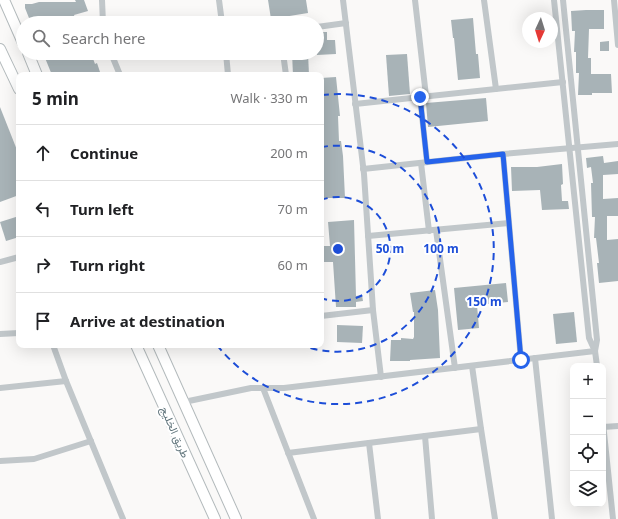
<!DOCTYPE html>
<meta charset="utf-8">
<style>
:root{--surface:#fff;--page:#f2f2f2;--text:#202124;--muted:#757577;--line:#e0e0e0}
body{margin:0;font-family:"Noto Sans",Vazirmatn,sans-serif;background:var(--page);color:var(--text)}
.controls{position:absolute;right:12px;bottom:12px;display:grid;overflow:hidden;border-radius:8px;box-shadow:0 4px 16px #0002}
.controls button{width:36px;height:36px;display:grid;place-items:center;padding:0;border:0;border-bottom:1px solid var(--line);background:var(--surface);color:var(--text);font:20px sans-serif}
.compass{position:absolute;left:522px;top:12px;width:36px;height:36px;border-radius:50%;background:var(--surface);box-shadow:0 4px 16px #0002;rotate:184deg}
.stop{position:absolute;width:12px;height:12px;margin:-9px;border:3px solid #2563eb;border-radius:50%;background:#fff}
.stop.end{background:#2563eb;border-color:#fff;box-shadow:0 1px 4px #0008}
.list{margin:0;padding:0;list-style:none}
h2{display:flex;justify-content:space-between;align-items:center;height:52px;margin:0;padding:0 16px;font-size:17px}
h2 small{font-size:13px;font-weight:400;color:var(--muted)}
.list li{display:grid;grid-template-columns:26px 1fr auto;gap:12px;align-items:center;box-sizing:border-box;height:56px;padding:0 16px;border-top:1px solid var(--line)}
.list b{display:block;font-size:15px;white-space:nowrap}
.list em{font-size:13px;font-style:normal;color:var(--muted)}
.icon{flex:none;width:22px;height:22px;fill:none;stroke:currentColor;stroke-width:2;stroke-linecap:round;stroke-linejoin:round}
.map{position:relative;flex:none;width:618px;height:519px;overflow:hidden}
.search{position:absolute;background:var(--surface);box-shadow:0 4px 16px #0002;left:16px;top:16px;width:308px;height:44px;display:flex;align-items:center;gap:10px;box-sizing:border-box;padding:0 14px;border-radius:22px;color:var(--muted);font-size:15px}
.panel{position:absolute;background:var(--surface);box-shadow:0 4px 16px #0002;left:16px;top:72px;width:308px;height:276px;border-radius:8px}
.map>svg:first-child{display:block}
.building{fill:#a8b3b7}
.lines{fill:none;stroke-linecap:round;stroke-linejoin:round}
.primary-casing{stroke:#b3babc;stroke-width:12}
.minor{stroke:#c1c7ca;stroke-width:6}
.primary{stroke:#fff;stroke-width:10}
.route{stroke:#2563eb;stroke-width:5}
.ring{fill:none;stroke:#1d4ed8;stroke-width:2;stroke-dasharray:7 5}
.labels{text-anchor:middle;stroke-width:4;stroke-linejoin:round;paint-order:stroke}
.street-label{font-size:11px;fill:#61757c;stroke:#fff}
.centre{fill:#1d4ed8;stroke:#fff;stroke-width:2}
.ring-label{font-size:12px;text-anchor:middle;font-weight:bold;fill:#1d4ed8;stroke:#fff;stroke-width:4;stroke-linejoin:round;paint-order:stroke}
</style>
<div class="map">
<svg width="618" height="519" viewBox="0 0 618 519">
<rect width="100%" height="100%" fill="#faf9f8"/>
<g class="building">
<polygon points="75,0 84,0 88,11 74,15 76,21 70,23 31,23 25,8 25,4 32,4 39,2 76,2"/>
<polygon points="268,0 306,0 308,13 271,19"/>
<polygon points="586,10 604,10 604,29 589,29 588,58 591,58 591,74 611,74 612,93 592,93 592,95 578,95 579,73 576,73 576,52 574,52 575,31 572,31 571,11"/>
<polygon points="473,18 476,54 478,54 480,78 458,80 454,38 453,38 451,20"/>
<polygon points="317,32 327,32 327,40 335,40 336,54 317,55"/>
<polygon points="609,41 609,51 600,51 600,42"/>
<polygon points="43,53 91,53 95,64 97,63 101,75 52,75"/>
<polygon points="292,53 308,53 309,75 293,75"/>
<polygon points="407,54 410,94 389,96 386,55"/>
<polygon points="336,77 340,116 338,116 339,141 341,141 343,156 345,198 324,198 321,157 321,78"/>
<polygon points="486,98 488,121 428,127 426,103"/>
<polygon points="0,107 19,155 19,195 0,202"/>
<polygon points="603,156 604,163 618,161 618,174 603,175 603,199 618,198 618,216 607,216 607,240 618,239 618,281 599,283 597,263 599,263 596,238 594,238 595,217 592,217 591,183 593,183 591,167 587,168 586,158"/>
<polygon points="562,164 563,184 561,185 562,201 568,201 569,209 542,210 540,190 512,191 511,167 537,167"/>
<polygon points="19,216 19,237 6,241 0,222"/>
<polygon points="354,220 356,296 362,295 363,301 356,302 356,307 336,307 333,262 321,262 321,246 330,246 328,222"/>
<polygon points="506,283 508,302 477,305 479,328 458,330 454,288"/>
<polygon points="435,290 438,310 440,358 410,360 410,361 390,361 391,340 401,340 401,338 413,339 414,337 414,312 413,312 410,293"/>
<polygon points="574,312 577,342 556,344 553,314"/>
<polygon points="337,325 363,326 362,343 337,342"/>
</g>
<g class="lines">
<g class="primary-casing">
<g id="primary">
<polyline points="4,0 23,43"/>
<polyline points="0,49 19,89"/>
<polyline points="28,53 37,75"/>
<polyline points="136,345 215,519"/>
<polyline points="158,345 236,519"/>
</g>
</g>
<g class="minor">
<polyline points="102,0 103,23"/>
<polyline points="219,0 222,23"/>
<polyline points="343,0 364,174 373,310 381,377"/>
<polyline points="415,0 426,96"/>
<polyline points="484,0 496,89"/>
<polyline points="554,0 589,338 595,351"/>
<polyline points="563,0 597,340 595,351 597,366"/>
<polyline points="614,0 618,45"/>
<polyline points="317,27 346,23"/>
<polyline points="111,53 120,75"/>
<polyline points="226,53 228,75"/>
<polyline points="283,53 286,75"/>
<polyline points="420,97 427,162"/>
<polyline points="355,104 563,82"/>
<polyline points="503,154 618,144"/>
<polyline points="421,163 429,231"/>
<polyline points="363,169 503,154 521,360"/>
<polyline points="436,230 455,368"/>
<polyline points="368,236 509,223"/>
<polyline points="0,262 19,257"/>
<polyline points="321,316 373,310"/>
<polyline points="0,334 19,333"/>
<polyline points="53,345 66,381 123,519"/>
<polyline points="535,358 552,519"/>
<polyline points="472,366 481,429 495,519"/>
<polyline points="0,388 66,381"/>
<polyline points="263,388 314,519"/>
<polyline points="184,402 251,388 284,388 595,351"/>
<polyline points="603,423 613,519"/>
<polyline points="603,427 618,426"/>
<polyline points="425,436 432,519"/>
<polyline points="369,443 378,519"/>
<polyline points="288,453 481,429"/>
<polyline points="0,461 34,459 91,441"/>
</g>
<use href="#primary" class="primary"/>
</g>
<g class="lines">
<polyline class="route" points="420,97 427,162 503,154 521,360"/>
</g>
<g class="ring">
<path d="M321 200A52 52 0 1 1 321 298"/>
<path d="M321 147A103 103 0 1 1 301 345"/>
<path d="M322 95A155 155 0 1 1 217 345"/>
</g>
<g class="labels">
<g class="street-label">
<text transform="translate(175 432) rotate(66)" y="4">طريق الخليج</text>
</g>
</g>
<circle cx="338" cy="249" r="6" class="centre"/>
<g class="ring-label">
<text x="390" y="253">50 m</text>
<text x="441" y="253">100 m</text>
<text x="484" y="306">150 m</text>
</g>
</svg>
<div class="controls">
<button>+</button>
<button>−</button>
<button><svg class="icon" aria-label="locate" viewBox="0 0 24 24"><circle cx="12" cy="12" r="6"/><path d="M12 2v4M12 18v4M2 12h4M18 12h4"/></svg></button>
<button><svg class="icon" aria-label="layers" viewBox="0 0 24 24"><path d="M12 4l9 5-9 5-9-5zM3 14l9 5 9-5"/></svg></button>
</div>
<svg class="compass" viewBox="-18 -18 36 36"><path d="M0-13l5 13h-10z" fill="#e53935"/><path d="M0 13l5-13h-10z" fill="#757577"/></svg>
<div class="stop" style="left:521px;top:360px"></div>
<div class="stop end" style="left:420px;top:97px"></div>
<div class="search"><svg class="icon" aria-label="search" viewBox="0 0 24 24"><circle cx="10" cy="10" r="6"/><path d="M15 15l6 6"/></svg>Search here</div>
<section class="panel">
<h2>5 min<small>Walk · 330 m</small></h2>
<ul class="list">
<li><svg class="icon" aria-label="ahead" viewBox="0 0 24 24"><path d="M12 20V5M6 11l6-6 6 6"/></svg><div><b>Continue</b></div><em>200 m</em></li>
<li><svg class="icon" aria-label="left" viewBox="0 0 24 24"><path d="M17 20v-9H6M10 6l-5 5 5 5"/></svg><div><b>Turn left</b></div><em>70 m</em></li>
<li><svg class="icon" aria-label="right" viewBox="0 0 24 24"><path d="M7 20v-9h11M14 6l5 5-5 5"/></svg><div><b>Turn right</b></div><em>60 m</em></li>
<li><svg class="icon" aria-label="arrive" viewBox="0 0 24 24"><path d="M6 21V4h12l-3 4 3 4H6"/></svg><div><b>Arrive at destination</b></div></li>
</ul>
</section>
</div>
